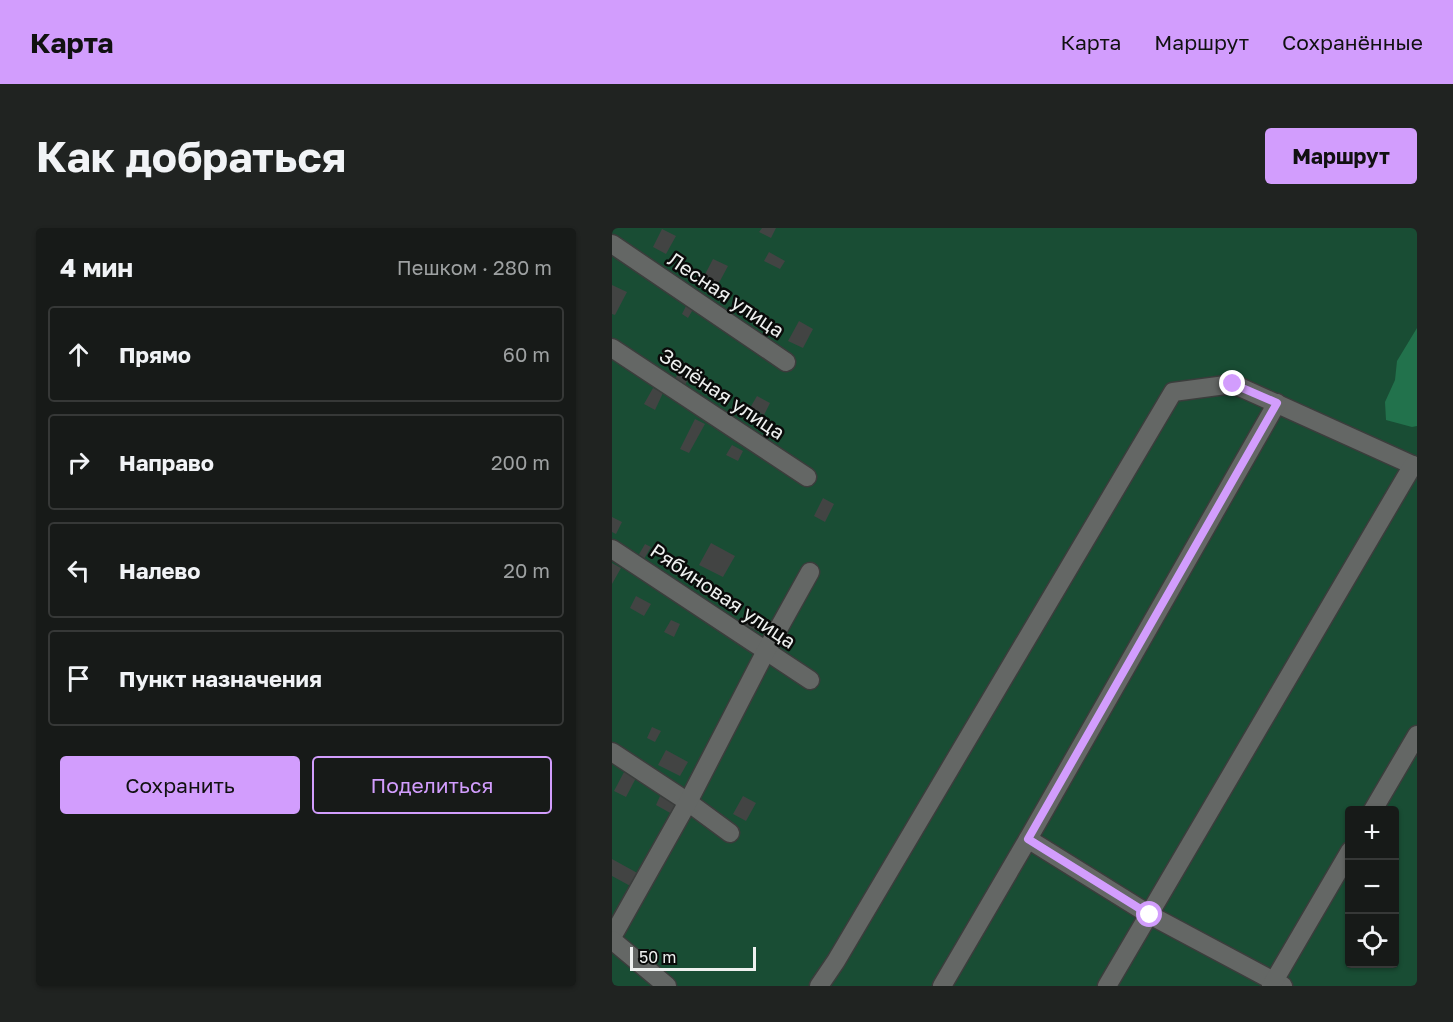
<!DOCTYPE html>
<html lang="ru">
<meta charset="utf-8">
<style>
:root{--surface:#171a18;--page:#202321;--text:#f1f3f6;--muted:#9ea1a2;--line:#363837;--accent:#d29dfd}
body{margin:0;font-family:"Golos Text",sans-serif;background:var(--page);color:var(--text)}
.controls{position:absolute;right:18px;bottom:18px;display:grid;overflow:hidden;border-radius:6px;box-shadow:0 2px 4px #0004}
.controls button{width:54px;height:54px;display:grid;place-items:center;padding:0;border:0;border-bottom:2px solid var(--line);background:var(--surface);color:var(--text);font:30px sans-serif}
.scale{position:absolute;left:18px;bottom:15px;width:126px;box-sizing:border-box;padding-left:6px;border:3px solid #eef0ef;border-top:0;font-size:16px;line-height:21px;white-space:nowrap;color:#eef0ef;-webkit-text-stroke:4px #0a0b0a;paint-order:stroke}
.stop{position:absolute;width:18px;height:18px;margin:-14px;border:4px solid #d29dfd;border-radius:50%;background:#fff}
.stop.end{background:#d29dfd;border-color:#fff;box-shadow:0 2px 6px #0008}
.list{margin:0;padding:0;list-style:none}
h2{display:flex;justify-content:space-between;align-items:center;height:78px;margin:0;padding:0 24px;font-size:26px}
h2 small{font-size:20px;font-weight:400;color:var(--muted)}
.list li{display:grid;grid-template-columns:39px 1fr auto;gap:18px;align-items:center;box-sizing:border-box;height:96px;margin:0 12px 12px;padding:0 12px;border:2px solid var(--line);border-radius:6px}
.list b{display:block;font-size:22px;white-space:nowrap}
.list em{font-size:20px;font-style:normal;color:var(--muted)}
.actions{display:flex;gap:12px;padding:18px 24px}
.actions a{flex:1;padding:14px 0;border:2px solid var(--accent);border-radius:6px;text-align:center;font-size:21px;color:var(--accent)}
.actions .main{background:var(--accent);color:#111}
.icon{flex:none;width:33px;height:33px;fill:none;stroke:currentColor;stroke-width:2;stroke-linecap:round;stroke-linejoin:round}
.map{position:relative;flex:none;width:805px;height:758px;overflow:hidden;border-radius:6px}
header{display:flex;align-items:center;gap:36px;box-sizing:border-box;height:84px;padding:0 30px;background:var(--accent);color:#111}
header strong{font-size:28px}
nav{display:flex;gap:33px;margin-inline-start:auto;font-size:21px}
.intro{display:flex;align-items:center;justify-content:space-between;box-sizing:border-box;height:144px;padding:0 36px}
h1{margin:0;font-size:42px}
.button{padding:15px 27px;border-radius:6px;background:var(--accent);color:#111;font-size:21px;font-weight:700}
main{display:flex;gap:36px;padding:0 36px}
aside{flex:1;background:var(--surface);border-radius:6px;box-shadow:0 2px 4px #0004}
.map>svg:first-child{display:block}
.green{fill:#194d34;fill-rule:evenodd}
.water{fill:#22724c}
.building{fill:#424443}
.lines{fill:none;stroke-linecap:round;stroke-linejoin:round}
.minor-casing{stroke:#3b3d3c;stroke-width:21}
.minor{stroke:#646765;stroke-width:18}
.route{stroke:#d29dfd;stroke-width:8}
.labels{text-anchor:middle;stroke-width:5;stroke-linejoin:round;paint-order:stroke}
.street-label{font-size:20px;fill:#eef0ef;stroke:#0a0b0a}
</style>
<header>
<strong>Карта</strong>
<nav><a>Карта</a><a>Маршрут</a><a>Сохранённые</a></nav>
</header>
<div class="intro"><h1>Как добраться</h1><a class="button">Маршрут</a></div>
<main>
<aside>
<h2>4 мин<small>Пешком · 280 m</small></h2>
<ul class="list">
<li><svg class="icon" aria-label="ahead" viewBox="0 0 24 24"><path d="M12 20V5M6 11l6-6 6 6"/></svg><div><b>Прямо</b></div><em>60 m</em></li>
<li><svg class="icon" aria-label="right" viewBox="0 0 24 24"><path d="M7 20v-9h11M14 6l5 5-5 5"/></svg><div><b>Направо</b></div><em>200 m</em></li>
<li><svg class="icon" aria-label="left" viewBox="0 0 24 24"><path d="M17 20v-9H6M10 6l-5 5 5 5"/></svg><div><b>Налево</b></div><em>20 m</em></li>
<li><svg class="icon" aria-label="arrive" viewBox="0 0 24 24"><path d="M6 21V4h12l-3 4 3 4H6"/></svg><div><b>Пункт назначения</b></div></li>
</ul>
<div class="actions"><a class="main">Сохранить</a><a>Поделиться</a></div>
</aside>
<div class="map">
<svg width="805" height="758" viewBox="0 0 805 758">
<rect width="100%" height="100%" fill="#1f2220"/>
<path class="green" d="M0,0H805V758H0ZM738,582H782V736H738Z"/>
<polygon class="water" points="805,100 805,198 800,199 774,192 773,174 783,152 785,133"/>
<g class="building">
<polygon points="150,0 164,0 159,10 147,4"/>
<polygon points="50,1 64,8 54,26 41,19"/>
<polygon points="157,24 173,33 168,41 152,33"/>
<polygon points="101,31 116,38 101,66 87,58"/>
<polygon points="0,57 15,64 3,87 0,86"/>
<polygon points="76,74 83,78 76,90 70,86"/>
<polygon points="187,93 201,101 191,120 176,113"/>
<polygon points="72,134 82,140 72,159 62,153"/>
<polygon points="41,160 51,165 43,182 32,176"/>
<polygon points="145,168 158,175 152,187 138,180"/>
<polygon points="83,191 93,196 77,225 68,221"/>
<polygon points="120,217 131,223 126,233 114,227"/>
<polygon points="211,270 222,276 213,294 202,288"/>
<polygon points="0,289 10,294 4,306 0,304"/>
<polygon points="99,315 123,328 111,349 87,337"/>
<polygon points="33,316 39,319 32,331 26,328"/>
<polygon points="0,335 9,340 0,356"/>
<polygon points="24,368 39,376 32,388 18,380"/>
<polygon points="138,387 152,394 147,404 133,397"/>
<polygon points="59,392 68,396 62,409 52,404"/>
<polygon points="40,499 49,503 43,514 35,510"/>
<polygon points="54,522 76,534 68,548 46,537"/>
<polygon points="12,544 24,550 14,569 2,563"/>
<polygon points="48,568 65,577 60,586 44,577"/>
<polygon points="131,568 144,575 134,593 121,586"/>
<polygon points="0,631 29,647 22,660 0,648"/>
</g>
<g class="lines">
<g class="minor-casing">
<g id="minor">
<polyline points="0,16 174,134"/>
<polyline points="0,120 195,249"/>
<polyline points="0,321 198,452"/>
<polyline points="0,524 76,574 118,605"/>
<polyline points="761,582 805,507"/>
<polyline points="416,611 538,687 671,758"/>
<polyline points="0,709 76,574 154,423 198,344"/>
<polyline points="0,712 55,758"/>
<polyline points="207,758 224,733 561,164 621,156 805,239"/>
<polyline points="330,758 416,611 665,175"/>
<polyline points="495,758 801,237"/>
<polyline points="659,758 738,623"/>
</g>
</g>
<use href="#minor" class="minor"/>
</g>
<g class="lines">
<polyline class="route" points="538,687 416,611 665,175 621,156"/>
</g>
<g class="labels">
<g class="street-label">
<text transform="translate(114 67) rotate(34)" y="7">Лесная улица</text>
<text transform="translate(110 166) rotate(34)" y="7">Зелёная улица</text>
<text transform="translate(111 368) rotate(34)" y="7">Рябиновая улица</text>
</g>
</g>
</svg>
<div class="controls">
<button>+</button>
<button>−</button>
<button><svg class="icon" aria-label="locate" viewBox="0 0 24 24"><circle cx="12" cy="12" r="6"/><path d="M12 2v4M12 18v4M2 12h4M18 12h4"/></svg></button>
</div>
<div class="scale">50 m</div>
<div class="stop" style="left:538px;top:687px"></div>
<div class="stop end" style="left:621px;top:156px"></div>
</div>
</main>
